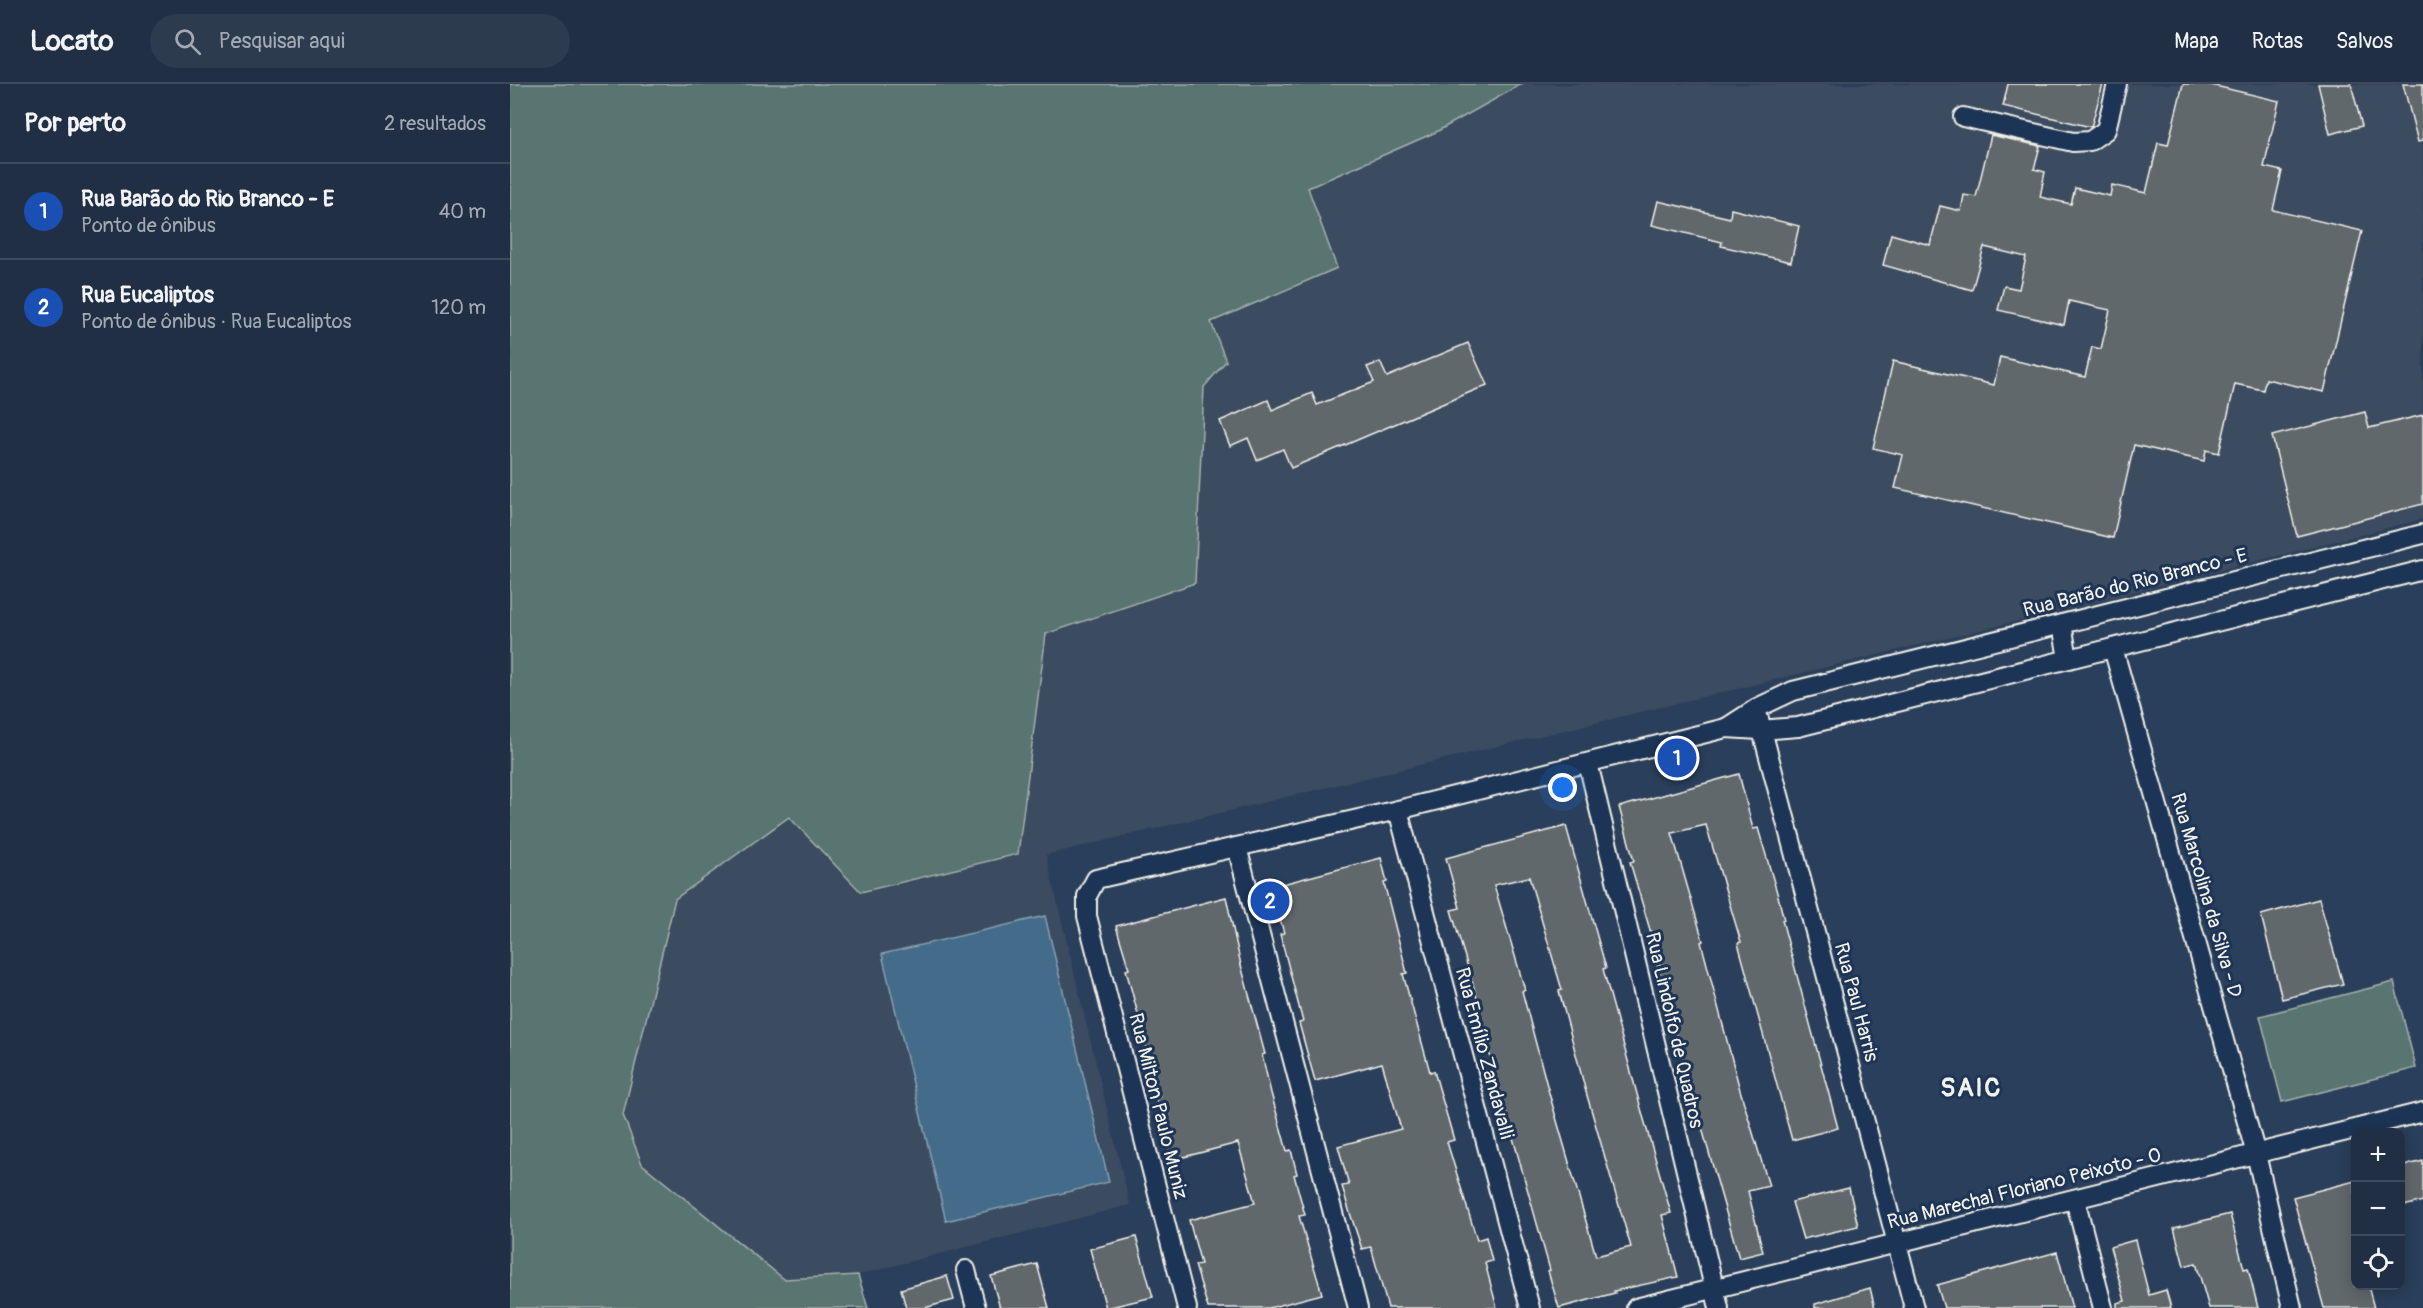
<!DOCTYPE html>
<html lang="pt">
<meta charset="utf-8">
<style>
:root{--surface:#202f44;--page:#2d3b4f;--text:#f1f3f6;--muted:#a2a9b2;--line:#3d4a5d;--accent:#ea580c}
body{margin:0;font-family:Pangolin,sans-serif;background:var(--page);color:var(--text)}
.controls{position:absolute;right:18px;bottom:18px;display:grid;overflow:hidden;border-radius:12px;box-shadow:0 3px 15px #0003}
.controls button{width:54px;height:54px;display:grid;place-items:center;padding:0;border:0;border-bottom:2px solid var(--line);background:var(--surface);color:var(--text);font:30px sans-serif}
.you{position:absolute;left:1053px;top:704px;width:21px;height:21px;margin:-15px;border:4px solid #fff;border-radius:50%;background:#1a73e8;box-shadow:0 0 0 9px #1a73e833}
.badge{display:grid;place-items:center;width:39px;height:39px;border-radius:50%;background:var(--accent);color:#fff;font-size:20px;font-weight:700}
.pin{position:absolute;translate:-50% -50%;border:3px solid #fff;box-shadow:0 2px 6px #0006}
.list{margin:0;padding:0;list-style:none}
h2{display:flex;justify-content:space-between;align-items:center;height:78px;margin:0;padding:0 24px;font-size:26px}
h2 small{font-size:20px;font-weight:400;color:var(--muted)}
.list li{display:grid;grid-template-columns:39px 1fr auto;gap:18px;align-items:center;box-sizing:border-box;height:96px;padding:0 24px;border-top:2px solid var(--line)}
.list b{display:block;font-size:22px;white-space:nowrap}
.list p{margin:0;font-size:20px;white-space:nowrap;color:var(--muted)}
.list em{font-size:20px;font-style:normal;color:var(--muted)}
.icon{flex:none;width:33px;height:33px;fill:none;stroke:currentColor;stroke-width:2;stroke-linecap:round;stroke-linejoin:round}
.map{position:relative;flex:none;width:1913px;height:1224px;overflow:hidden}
header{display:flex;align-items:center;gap:36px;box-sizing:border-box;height:84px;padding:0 30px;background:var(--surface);border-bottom:2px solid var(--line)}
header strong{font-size:28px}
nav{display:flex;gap:33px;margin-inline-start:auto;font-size:21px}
.search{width:420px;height:54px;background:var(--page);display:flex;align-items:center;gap:15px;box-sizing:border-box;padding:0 21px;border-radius:33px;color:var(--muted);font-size:22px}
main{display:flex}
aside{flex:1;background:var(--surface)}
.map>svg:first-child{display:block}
.built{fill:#3a4b60}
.green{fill:#587471;stroke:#a6b2ac;stroke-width:1.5}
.water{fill:#426c89;stroke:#89a1af;stroke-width:1.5}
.building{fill:#60676c;stroke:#f4f1e8;stroke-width:1.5;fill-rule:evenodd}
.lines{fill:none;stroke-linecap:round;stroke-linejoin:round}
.minor-casing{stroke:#f4f1e8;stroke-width:22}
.minor{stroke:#1d3557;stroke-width:18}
.labels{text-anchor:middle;stroke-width:6;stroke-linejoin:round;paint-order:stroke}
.street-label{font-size:20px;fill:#f4f1e8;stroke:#1d3557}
.district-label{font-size:26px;font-weight:bold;letter-spacing:1.5px;fill:#f4f1e8;stroke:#1d3557}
</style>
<header>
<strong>Locato</strong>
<div class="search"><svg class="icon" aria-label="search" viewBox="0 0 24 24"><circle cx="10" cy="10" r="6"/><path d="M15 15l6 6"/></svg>Pesquisar aqui</div>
<nav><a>Mapa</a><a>Rotas</a><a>Salvos</a></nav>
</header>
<main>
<aside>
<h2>Por perto<small>2 resultados</small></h2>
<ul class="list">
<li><span class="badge" style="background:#1a4fb4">1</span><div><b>Rua Barão do Rio Branco - E</b><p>Ponto de ônibus</p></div><em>40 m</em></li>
<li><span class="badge" style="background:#1a4fb4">2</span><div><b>Rua Eucaliptos</b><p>Ponto de ônibus · Rua Eucaliptos</p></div><em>120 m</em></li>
</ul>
</aside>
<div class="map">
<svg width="1913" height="1224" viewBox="0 0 1913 1224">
<rect width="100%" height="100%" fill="#2a3f5b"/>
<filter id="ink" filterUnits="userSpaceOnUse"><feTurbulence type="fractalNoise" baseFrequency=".0167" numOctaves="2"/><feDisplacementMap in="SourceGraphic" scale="12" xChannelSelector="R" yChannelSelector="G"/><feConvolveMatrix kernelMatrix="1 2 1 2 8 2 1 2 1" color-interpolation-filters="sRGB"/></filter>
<g filter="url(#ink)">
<polygon class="built" points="1012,0 1913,0 1913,435 1546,528 536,771 620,1121 348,1191 274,1195 132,1080 113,1031 164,815 279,733 351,808 508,770 536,550 684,499 694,303 716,277 701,238 827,184 797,104 926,48"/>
<g class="green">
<polygon points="0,0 1012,0 926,48 798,104 827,184 701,238 716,277 694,303 685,499 536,550 508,770 351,808 279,733 165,815 113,1031 132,1080 274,1195 348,1191 358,1224 0,1224"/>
<polygon points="1884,898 1906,984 1772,1018 1750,932"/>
</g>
<polygon class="water" points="535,832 599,1098 436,1137 372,870"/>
<g class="building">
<polygon points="1498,0 1593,0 1581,43 1493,22"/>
<polygon points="1673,0 1697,0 1769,17 1754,83 1772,87 1763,126 1852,147 1814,308 1756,295 1753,306 1725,300 1709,369 1696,366 1694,377 1624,361 1603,454 1385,404 1393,371 1363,364 1383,277 1484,301 1490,273 1575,293 1582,263 1591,265 1600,226 1559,217 1554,241 1488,226 1494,202 1509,205 1516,173 1474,163 1462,206 1373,181 1381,150 1420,161 1430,122 1451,127 1454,111 1466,113 1481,51 1530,62 1524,85 1535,88 1530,113 1561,120 1565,104 1600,112 1602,101 1636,109 1648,59 1658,61"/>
<polygon points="1808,0 1841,0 1852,42 1820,50"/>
<polygon points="1893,0 1913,0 1913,57 1908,58"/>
<polygon points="1148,117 1220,134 1221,125 1289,142 1281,178 1211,162 1212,158 1142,141"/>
<polygon points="958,259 977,301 781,384 773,365 747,376 738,354 720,362 710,337 758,316 762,326 802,309 807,321 864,298 857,283 870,278 877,293"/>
<polygon points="1855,328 1859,344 1913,331 1913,420 1787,452 1762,352"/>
<polygon points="1229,690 1243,745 1248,744 1268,812 1274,836 1272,836 1328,1044 1282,1056 1228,859 1231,858 1196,741 1162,749 1193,857 1191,858 1230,1006 1259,1102 1238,1107 1253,1168 1229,1174 1174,981 1147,881 1150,880 1120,778 1124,777 1109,723"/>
<path d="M1056,742L1096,884L1093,885L1133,1032L1161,1129L1152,1131L1168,1193L1104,1207L1105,1209L1049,1224L1038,1187L1040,1186L968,929L971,928L941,826L950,824L936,774ZM1019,793L1052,906L1049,907L1076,1008L1121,1163L1086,1172L1039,1009L1012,907L1015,906L984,801Z"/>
<polygon points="871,774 877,798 874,799 897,889 893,890 920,988 924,987 944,1056 937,1058 967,1156 976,1153 982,1177 975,1179 987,1224 878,1224 861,1163 852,1165 839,1126 832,1102 839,1101 828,1062 891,1045 872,979 805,997 789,939 793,938 770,850 774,849 761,803"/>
<polygon points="716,813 731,881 755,970 752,971 761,1009 777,1067 781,1066 787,1090 784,1091 795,1131 789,1132 812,1210 759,1224 698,1224 685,1181 691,1180 679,1136 745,1119 728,1059 662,1076 646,1014 650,1013 628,935 629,934 616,886 619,885 606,842"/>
<polygon points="1809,815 1833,900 1772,915 1751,831"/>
<polygon points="1913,1077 1913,1117 1890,1123 1890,1083"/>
<polygon points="1845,1097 1845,1202 1858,1202 1864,1224 1814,1224 1783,1113"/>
<polygon points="1339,1104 1348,1142 1293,1155 1282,1118"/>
<polygon points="1720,1130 1734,1185 1738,1184 1748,1224 1699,1224 1686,1179 1674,1182 1664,1144"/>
<polygon points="626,1153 643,1213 596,1224 580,1165"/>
<polygon points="1625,1156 1639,1211 1656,1206 1661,1224 1607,1224 1607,1219 1615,1217 1600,1163"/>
<polygon points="1547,1168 1562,1224 1434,1224 1427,1201"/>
<polygon points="527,1180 539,1224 490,1224 481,1192"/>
<polygon points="437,1192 444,1216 414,1224 396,1224 391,1205"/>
<polygon points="1360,1204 1365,1224 1305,1224 1305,1220"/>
</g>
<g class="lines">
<g class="minor-casing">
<g id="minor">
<polyline points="1453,33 1563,58 1580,57 1596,46 1607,0"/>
<polyline points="1552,540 1558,575"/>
<polyline points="1603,564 1746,1070 1782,1224"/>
<polyline points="1249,635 1404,1224"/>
<polyline points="1216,644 1247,624 1283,607 1913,450"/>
<polyline points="1078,679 1209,1224"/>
<polyline points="888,726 1020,1224"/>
<polyline points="727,763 848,1224"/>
<polyline points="1565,1115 1593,1224"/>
<polyline points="456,1186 466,1224"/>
<polyline points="677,1224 577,832 577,812 586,795 888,726 1216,644 1250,646 1288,643 1913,486"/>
<polyline points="1126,1224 1913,1028"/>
</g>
</g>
<use href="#minor" class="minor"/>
</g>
</g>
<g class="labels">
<g class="street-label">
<text transform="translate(1625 498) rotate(-14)" y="7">Rua Barão do Rio Branco - E</text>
<text transform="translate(1697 811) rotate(74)" y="7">Rua Marcolina da Silva - D</text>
<text transform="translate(1347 918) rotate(75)" y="7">Rua Paul Harris</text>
<text transform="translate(1165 946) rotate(77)" y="7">Rua Lindolfo de Quadros</text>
<text transform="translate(975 969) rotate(75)" y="7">Rua Emílio Zandavalli</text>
<text transform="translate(649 1022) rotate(76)" y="7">Rua Milton Paulo Muniz</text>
<text transform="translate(1514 1104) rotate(-14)" y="7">Rua Marechal Floriano Peixoto - O</text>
</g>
<g class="district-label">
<text x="1461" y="1012">SAIC</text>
</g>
</g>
</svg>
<div class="controls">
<button>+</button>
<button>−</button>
<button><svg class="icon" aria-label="locate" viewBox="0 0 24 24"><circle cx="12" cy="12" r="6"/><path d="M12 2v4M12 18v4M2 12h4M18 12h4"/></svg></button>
</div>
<div class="you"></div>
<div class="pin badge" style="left:1167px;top:674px;background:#1a4fb4">1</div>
<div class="pin badge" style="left:760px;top:817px;background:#1a4fb4">2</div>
</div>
</main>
